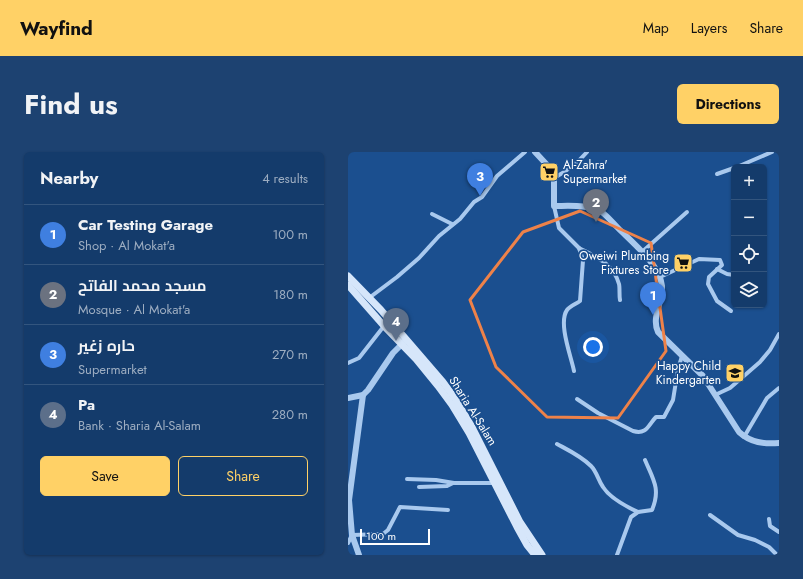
<!DOCTYPE html>
<meta charset="utf-8">
<style>
:root{--surface:#143b6b;--page:#1d4271;--text:#f1f3f6;--muted:#9dadc1;--line:#33557e;--accent:#ffd166}
body{margin:0;font-family:Jost,Cairo,sans-serif;background:var(--page);color:var(--text)}
.controls{position:absolute;right:12px;top:12px;display:grid;overflow:hidden;border-radius:6px;box-shadow:0 1px 3px #0004}
.controls button{width:36px;height:36px;display:grid;place-items:center;padding:0;border:0;border-bottom:1px solid var(--line);background:var(--surface);color:var(--text);font:20px sans-serif}
.scale{position:absolute;left:12px;bottom:10px;width:70px;box-sizing:border-box;padding-left:4px;border:2px solid #fff;border-top:0;font-size:11px;line-height:14px;white-space:nowrap;color:#fff;-webkit-text-stroke:3px #1b4f8f;paint-order:stroke}
.you{position:absolute;left:245px;top:195px;width:14px;height:14px;margin:-10px;border:3px solid #fff;border-radius:50%;background:#1a73e8;box-shadow:0 0 0 6px #1a73e833}
.badge{display:grid;place-items:center;width:26px;height:26px;border-radius:50%;background:var(--accent);color:#fff;font-size:13px;font-weight:700}
.pin{position:absolute;translate:-50% -33px;filter:drop-shadow(0 1px 2px #0008)}
.pin::after{content:'';position:absolute;top:21px;width:14px;height:12px;background:inherit;clip-path:polygon(0 0,100% 0,50% 100%)}
.list{margin:0;padding:0;list-style:none}
h2{display:flex;justify-content:space-between;align-items:center;height:52px;margin:0;padding:0 16px;font-size:17px}
h2 small{font-size:13px;font-weight:400;color:var(--muted)}
.list li{display:grid;grid-template-columns:26px 1fr auto;gap:12px;align-items:center;box-sizing:border-box;height:60px;padding:0 16px;border-top:1px solid var(--line)}
.list b{display:block;font-size:15px;white-space:nowrap}
.list p{margin:0;font-size:13px;white-space:nowrap;color:var(--muted)}
.list em{font-size:13px;font-style:normal;color:var(--muted)}
.actions{display:flex;gap:8px;padding:12px 16px}
.actions a{flex:1;padding:9px 0;border:1px solid var(--accent);border-radius:6px;text-align:center;font-size:14px;color:var(--accent)}
.actions .main{background:var(--accent);color:#111}
.icon{flex:none;width:22px;height:22px;fill:none;stroke:currentColor;stroke-width:2;stroke-linecap:round;stroke-linejoin:round}
.map{position:relative;flex:none;width:431px;height:403px;overflow:hidden;border-radius:6px}
header{display:flex;align-items:center;gap:24px;box-sizing:border-box;height:56px;padding:0 20px;background:var(--accent);color:#111}
header strong{font-size:19px}
nav{display:flex;gap:22px;margin-inline-start:auto;font-size:14px}
.intro{display:flex;align-items:center;justify-content:space-between;box-sizing:border-box;height:96px;padding:0 24px}
h1{margin:0;font-size:28px}
.button{padding:10px 18px;border-radius:6px;background:var(--accent);color:#111;font-size:14px;font-weight:700}
main{display:flex;gap:24px;padding:0 24px}
aside{flex:1;background:var(--surface);border-radius:6px;box-shadow:0 1px 3px #0004}
.map>svg:first-child{display:block}
.lines{fill:none;stroke-linecap:round;stroke-linejoin:round}
.minor{stroke:#a9c9ee;stroke-width:4}
.tertiary{stroke:#a9c9ee;stroke-width:6}
.secondary{stroke:#d6e6fa;stroke-width:7}
.marked{fill:none;stroke:#ee8249;stroke-width:3;stroke-linejoin:round}
.labels{text-anchor:middle;stroke-width:3.5;stroke-linejoin:round;paint-order:stroke}
.poi-label{font-size:12px;fill:#fff;stroke:#1b4f8f;text-anchor:end}
.street-label{font-size:12px;fill:#fff;stroke:#1b4f8f}
</style>
<header>
<strong>Wayfind</strong>
<nav><a>Map</a><a>Layers</a><a>Share</a></nav>
</header>
<div class="intro"><h1>Find us</h1><a class="button">Directions</a></div>
<main>
<aside>
<h2>Nearby<small>4 results</small></h2>
<ul class="list">
<li><span class="badge" style="background:#3f7fe0">1</span><div><b>Car Testing Garage</b><p>Shop · Al Mokat'a</p></div><em>100 m</em></li>
<li><span class="badge" style="background:#6b7280">2</span><div><b>مسجد محمد الفاتح</b><p>Mosque · Al Mokat'a</p></div><em>180 m</em></li>
<li><span class="badge" style="background:#3f7fe0">3</span><div><b>حاره زغير</b><p>Supermarket</p></div><em>270 m</em></li>
<li><span class="badge" style="background:#5c6f8a">4</span><div><b>Pa</b><p>Bank · Sharia Al-Salam</p></div><em>280 m</em></li>
</ul>
<div class="actions"><a class="main">Save</a><a>Share</a></div>
</aside>
<div class="map">
<svg width="431" height="403" viewBox="0 0 431 403">
<rect width="100%" height="100%" fill="#1b4f8f"/>
<g class="lines">
<g class="minor">
<polyline points="389,15 424,0"/>
<polyline points="369,22 386,16"/>
<path d="M206,26C219,19 229,12 239,0"/>
<path d="M206,54L211,76L231,96L235,108L232,149C228,152 222,154 219,158C210,171 223,204 226,219"/>
<polyline points="84,62 104,72"/>
<path d="M231,96C248,105 265,111 271,132C272,136 271,143 272,148"/>
<polyline points="294,100 339,60"/>
<polyline points="369,117 379,122 386,123"/>
<polyline points="312,125 351,107 372,108 374,113 361,125 360,132 369,149 383,159"/>
<polyline points="21,146 49,125 71,106 91,84 112,67 126,50 134,45 149,24 177,0"/>
<polyline points="0,211 11,206 36,174"/>
<polyline points="367,243 382,236 412,210 422,198 431,182"/>
<path d="M229,247L250,261L285,279C299,283 300,273 308,265H316L325,248L330,217L334,204"/>
<polyline points="396,285 419,246 431,236"/>
<path d="M209,292C220,298 233,304 243,314C249,320 250,328 255,335C262,346 277,354 290,360"/>
<polyline points="59,327 88,328 106,331 146,331"/>
<polyline points="71,335 99,334 105,331"/>
<polyline points="362,363 390,383 407,388 421,395 429,403"/>
<polyline points="421,367 422,374 431,380"/>
<polyline points="0,391 4,383 35,382 40,378 52,355 100,358"/>
<path d="M269,403L283,365L290,360L304,358C313,337 305,327 297,308"/>
</g>
<g class="tertiary">
<path d="M187,0L201,15L206,26V54C222,54 241,52 255,61C260,65 265,71 270,76C285,91 312,113 314,134C315,150 303,165 310,180L355,224L391,280C403,291 416,292 431,291"/>
<polyline points="0,246 15,243 20,238 45,201 57,189"/>
<polyline points="11,403 4,383 1,348 15,243"/>
</g>
<g class="secondary">
<polyline points="0,124 33,158 95,230 108,248 124,275 172,370 194,403"/>
<polyline points="0,133 36,174 68,207 90,234 104,253 121,281 169,375 179,393 187,403"/>
</g>
</g>
<path class="marked" d="M232,59L303,91L318,199L270,266L199,265L148,215L122,148L175,80Z"/>
<defs>
<g id="supermarket-square" transform="scale(1)"><rect x="-9" y="-9" width="18" height="18" rx="4" fill="#ffd166" stroke="#1b4f8f"/><path d="M-6-5.5h2.5l.6 2H6L4.5 2H-2.5L-4.4-4H-6ZM-1.5 3.2a1.3 1.3 0 1 0 .1 0ZM3 3.2a1.3 1.3 0 1 0 .1 0Z" fill="#111"/></g>
<g id="school-square" transform="scale(1)"><rect x="-9" y="-9" width="18" height="18" rx="4" fill="#ffd166" stroke="#1b4f8f"/><path d="M0-5L7-2L0 1L-7-2ZM-4 1L0 2.5L4 1V4Q0 6-4 4Z" fill="#111"/></g>
</defs>
<g fill-rule="evenodd">
<use href="#supermarket-square" x="201" y="20"/>
<use href="#supermarket-square" x="335" y="111"/>
<use href="#school-square" x="387" y="221"/>
</g>
<g class="labels">
<g class="poi-label">
<text x="215" y="17" text-anchor="start">Al-Zahra'<tspan x="215" dy="14">Supermarket</tspan></text>
<text x="321" y="108">Oweiwi Plumbing<tspan x="321" dy="14">Fixtures Store</tspan></text>
<text x="373" y="218">Happy Child<tspan x="373" dy="14">Kindergarten</tspan></text>
</g>
<g class="street-label">
<text transform="translate(125 259) rotate(58)" y="4">Sharia Al-Salam</text>
</g>
</g>
</svg>
<div class="controls">
<button>+</button>
<button>−</button>
<button><svg class="icon" aria-label="locate" viewBox="0 0 24 24"><circle cx="12" cy="12" r="6"/><path d="M12 2v4M12 18v4M2 12h4M18 12h4"/></svg></button>
<button><svg class="icon" aria-label="layers" viewBox="0 0 24 24"><path d="M12 4l9 5-9 5-9-5zM3 14l9 5 9-5"/></svg></button>
</div>
<div class="scale">100 m</div>
<div class="you"></div>
<div class="pin badge" style="left:305px;top:163px;background:#3f7fe0">1</div>
<div class="pin badge" style="left:248px;top:70px;background:#6b7280">2</div>
<div class="pin badge" style="left:132px;top:44px;background:#3f7fe0">3</div>
<div class="pin badge" style="left:48px;top:189px;background:#5c6f8a">4</div>
</div>
</main>
